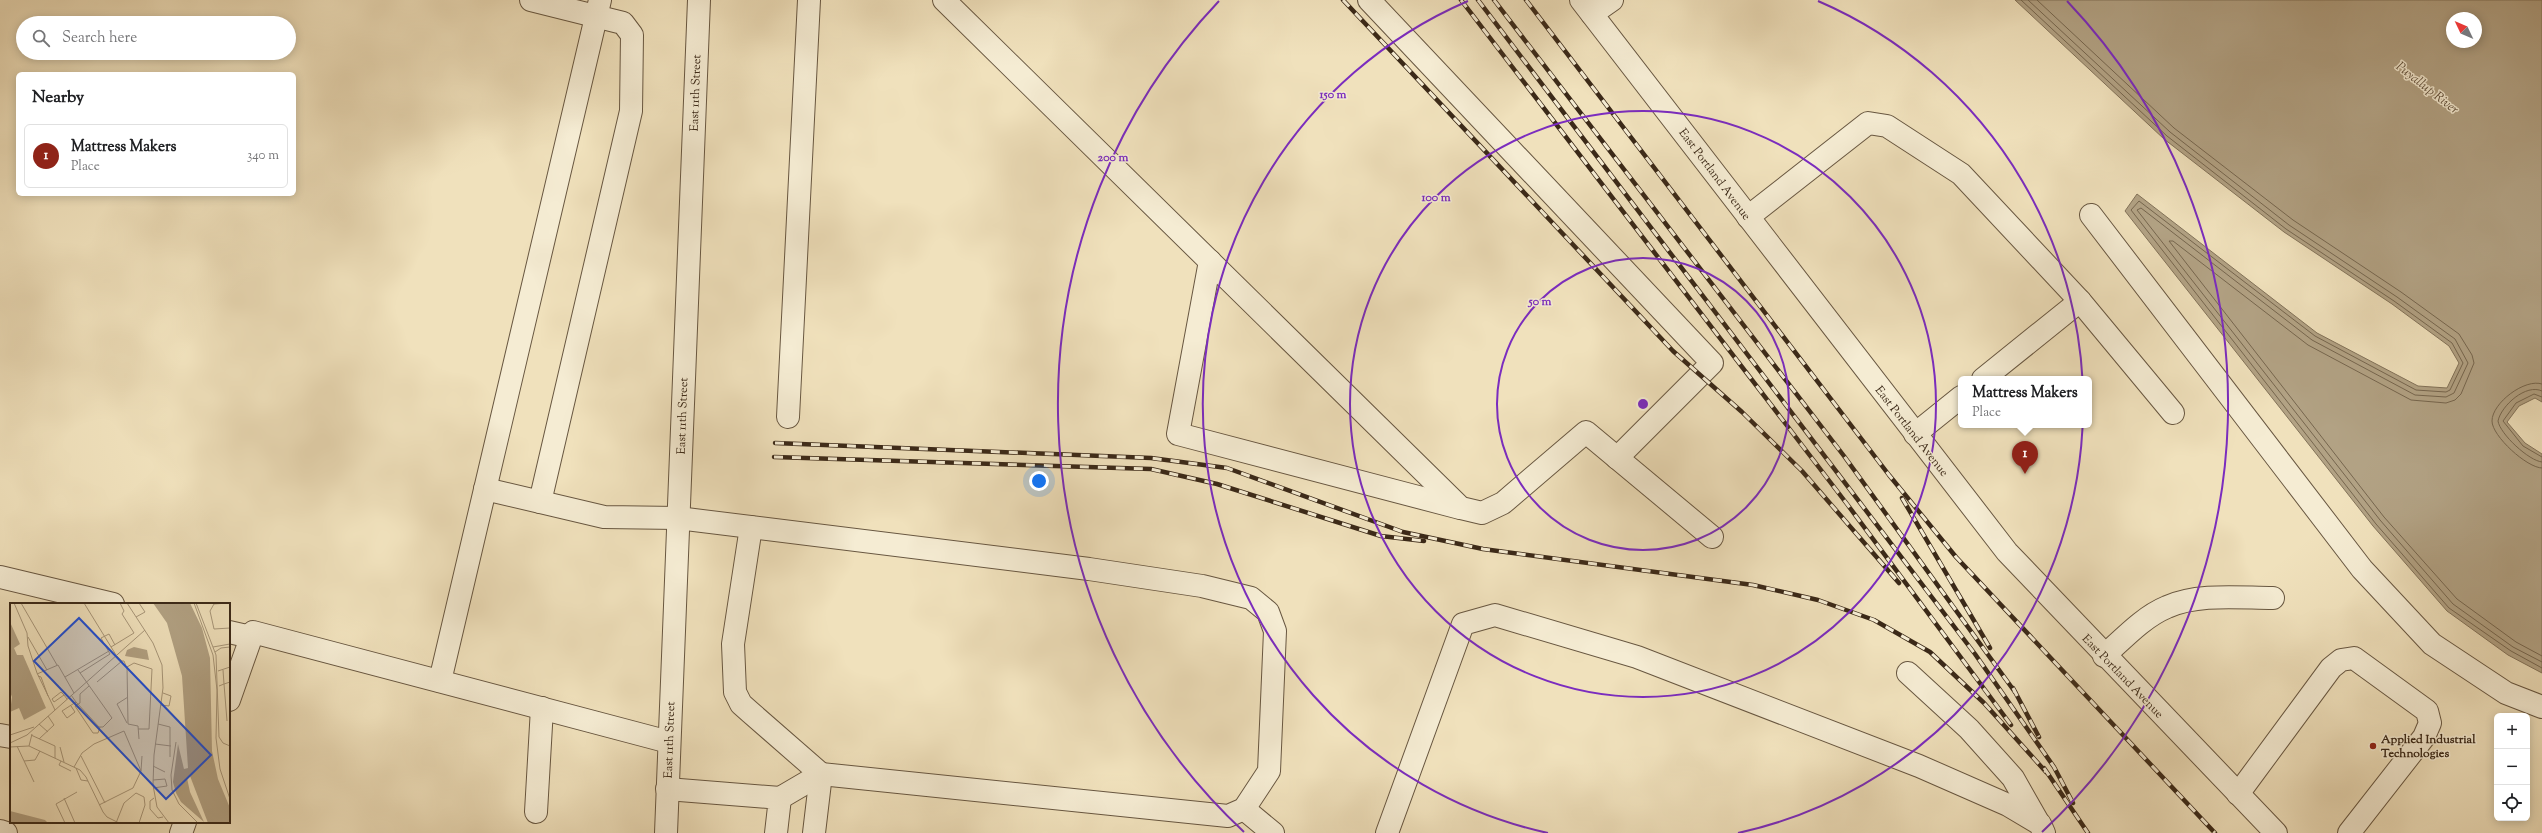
<!DOCTYPE html>
<meta charset="utf-8">
<style>
:root{--surface:#fff;--page:#f6f6f6;--text:#202124;--muted:#757577;--line:#e0e0e0;--accent:#8f2418}
body{margin:0;font-family:"Sorts Mill Goudy",serif;background:var(--page);color:var(--text)}
.controls{position:absolute;right:12px;bottom:12px;display:grid;overflow:hidden;border-radius:6px;box-shadow:0 2px 10px #0003}
.controls button{width:36px;height:36px;display:grid;place-items:center;padding:0;border:0;border-bottom:1px solid var(--line);background:var(--surface);color:var(--text);font:20px sans-serif}
.compass{position:absolute;left:2446px;top:12px;width:36px;height:36px;border-radius:50%;background:var(--surface);box-shadow:0 2px 10px #0003;rotate:314deg}
.you{position:absolute;left:1039px;top:481px;width:14px;height:14px;margin:-10px;border:3px solid #fff;border-radius:50%;background:#1a73e8;box-shadow:0 0 0 6px #1a73e833}
.badge{display:grid;place-items:center;width:26px;height:26px;border-radius:50%;background:var(--accent);color:#fff;font-size:13px;font-weight:700}
.pin{position:absolute;translate:-50% -33px;filter:drop-shadow(0 1px 2px #0008)}
.pin::after{content:'';position:absolute;top:21px;width:14px;height:12px;background:inherit;clip-path:polygon(0 0,100% 0,50% 100%)}
.popup{position:absolute;left:1958px;top:376px;width:134px;height:52px;box-sizing:border-box;display:grid;place-content:center;border-radius:6px;background:var(--surface);filter:drop-shadow(0 1px 3px #0005);font-size:13px;white-space:nowrap;color:var(--muted)}
.popup b{font-size:15px;color:var(--text)}
.popup::after{content:'';position:absolute;left:50%;top:100%;margin-left:-8px;border:8px solid transparent;border-top-color:var(--surface)}
.list{margin:0;padding:0;list-style:none}
h2{display:flex;justify-content:space-between;align-items:center;height:52px;margin:0;padding:0 16px;font-size:17px}
h2 small{font-size:13px;font-weight:400;color:var(--muted)}
.list li{display:grid;grid-template-columns:26px 1fr auto;gap:12px;align-items:center;box-sizing:border-box;height:64px;margin:0 8px 8px;padding:0 8px;border:1px solid var(--line);border-radius:6px}
.list b{display:block;font-size:15px;white-space:nowrap}
.list p{margin:0;font-size:13px;white-space:nowrap;color:var(--muted)}
.list em{font-size:13px;font-style:normal;color:var(--muted)}
.icon{flex:none;width:22px;height:22px;fill:none;stroke:currentColor;stroke-width:2;stroke-linecap:round;stroke-linejoin:round}
.map{position:relative;flex:none;width:2542px;height:833px;overflow:hidden}
.search{position:absolute;background:var(--surface);box-shadow:0 2px 10px #0003;left:16px;top:16px;width:280px;height:44px;display:flex;align-items:center;gap:10px;box-sizing:border-box;padding:0 14px;border-radius:22px;color:var(--muted);font-size:15px}
.panel{position:absolute;background:var(--surface);box-shadow:0 2px 10px #0003;left:16px;top:72px;width:280px;height:124px;border-radius:6px}
.map>svg:first-child{display:block}
.water{fill:#b2a284;stroke:#827259;fill-rule:evenodd}
.lines{fill:none;stroke-linecap:round;stroke-linejoin:round}
.shore{stroke:#76664e;stroke-width:1}
.minor-casing{stroke:#685741;stroke-width:24}
.minor{stroke:#f5ecd3;stroke-width:22}
.rail-casing{stroke:#3b2918;stroke-width:4.5}
.rail{stroke:#f5ecd3;stroke-width:3;stroke-dasharray:9;stroke-linecap:butt}
.ring{fill:none;stroke:#7b2cbf;stroke-width:2}
.poi-dot{fill:#8f2418;stroke:#f5ecd3;stroke-width:1.5}
.labels{text-anchor:middle;stroke-width:3;stroke-linejoin:round;paint-order:stroke}
.street-label{font-size:12px;fill:#3b2918;stroke:#f5ecd3}
.poi-label{font-size:12px;font-weight:bold;fill:#3b2918;stroke:#f5ecd3;text-anchor:start}
.water-label{font-size:13px;font-style:italic;fill:#5f4d38;stroke:#f5ecd3}
.inset-road{fill:none;stroke:#a8977a;stroke-width:1}
.view{fill:#1d4ed8;fill-opacity:0.15;stroke:#1d4ed8;stroke-width:2}
.inset-edge{fill:none;stroke:#3b2918;stroke-width:2}
.centre{fill:#7b2cbf;stroke:#f5ecd3;stroke-width:2}
.ring-label{font-size:12px;text-anchor:middle;font-weight:bold;fill:#7b2cbf;stroke:#f5ecd3;stroke-width:3;stroke-linejoin:round;paint-order:stroke}
</style>
<div class="map">
<svg width="2542" height="833" viewBox="0 0 2542 833">
<rect width="100%" height="100%" fill="#f0e1bc"/>
<filter id="stains"><feTurbulence type="fractalNoise" baseFrequency=".005" numOctaves="4"/><feColorMatrix values="0 0 0 0 .2 0 0 0 0 .09 0 0 0 0 .02 0 0 0 .5 -.17"/></filter>
<radialGradient id="worn" r=".72"><stop offset=".6" stop-color="#630" stop-opacity="0"/><stop offset="1" stop-color="#630" stop-opacity=".3"/></radialGradient>
<path class="water" d="M2015,0H2542V402L2535,398L2519,406L2507,422L2525,443L2542,454V673L2508,655L2447,611L2373,526L2125,211L2137,194L2317,333L2418,386L2447,388L2459,363L2449,346L2392,304L2284,232L2164,139ZM2452,18H2476V42H2452Z"/>
<g class="lines">
<g class="shore">
<polyline points="2021,0 2167,136 2286,229 2394,301 2452,343 2463,363 2450,390 2446,392 2416,390 2315,336 2139,201 2131,210 2376,524 2449,608 2511,651 2542,668"/>
<polyline points="2028,0 2170,132 2289,225 2397,297 2455,339 2468,363 2454,393 2446,397 2415,395 2312,340 2141,208 2137,210 2380,520 2453,604 2513,647 2542,662"/>
<polyline points="2037,0 2174,128 2293,220 2401,292 2459,334 2472,355 2474,363 2461,394 2455,400 2446,403 2411,400 2308,345 2173,241 2169,241 2384,517 2457,599 2516,642 2542,656"/>
<path d="M2542,384C2525,378 2492,403 2492,421C2492,436 2527,468 2542,468"/>
<path d="M2542,391C2526,383 2501,406 2498,421C2500,434 2529,461 2542,462"/>
<polyline points="2542,397 2534,394 2516,403 2503,421 2523,446 2542,457"/>
</g>
<g class="minor-casing">
<g id="minor">
<polyline points="531,0 623,23 632,35 631,111 540,502"/>
<polyline points="944,0 1461,508 1482,513 1503,503 1586,432 1712,537"/>
<polyline points="1369,0 1712,363 1617,458"/>
<polyline points="1581,0 2007,552 2276,833"/>
<polyline points="1592,14 1612,0"/>
<polyline points="2091,215 2362,569 2432,644 2506,693 2542,707"/>
<polyline points="1748,217 1868,123 1887,126 1961,174 2080,301 2173,413"/>
<polyline points="1210,261 1178,434 1460,508"/>
<polyline points="1983,379 2080,301"/>
<polyline points="788,417 809,0"/>
<polyline points="1915,434 1961,397"/>
<polyline points="485,489 604,517 678,518 1089,569 1202,586 1251,598 1268,612 1275,631 1269,771 1244,809 1228,816 821,774 780,798"/>
<polyline points="751,527 733,644 735,692 741,704 750,712 821,774 814,833"/>
<polyline points="0,577 113,604"/>
<polyline points="229,632 251,637"/>
<path d="M2104,656C2123,639 2143,617 2167,607C2198,593 2240,598 2273,598"/>
<polyline points="1908,673 1969,729 2013,778 2038,822"/>
<polyline points="440,681 600,0"/>
<polyline points="229,700 253,632 669,742"/>
<polyline points="0,735 11,737"/>
<polyline points="667,789 780,798 776,833"/>
<polyline points="2238,794 2331,668 2341,660 2354,658 2427,711 2430,723 2424,737 2349,833"/>
<polyline points="1244,809 1273,833"/>
<polyline points="536,812 542,708"/>
<polyline points="0,831 6,833"/>
<polyline points="181,833 185,822"/>
<polyline points="666,833 699,0"/>
<polyline points="1387,833 1463,624 1495,615 1637,657 1919,766 2008,805 2040,824 2044,833"/>
</g>
</g>
<use href="#minor" class="minor"/>
<g class="rail-casing">
<g id="rail">
<polyline points="1343,0 1673,351 1742,412 1802,471 1899,583"/>
<polyline points="1461,0 1847,504 2011,725"/>
<polyline points="1478,0 1975,654 2054,767 2073,803"/>
<polyline points="1494,0 1844,456 2015,692"/>
<polyline points="1526,0 1889,475 1956,557 2215,833"/>
<polyline points="775,443 1151,458 1227,468 1403,532 1483,549 1753,585 1818,600 1874,620 1930,652 1984,703 2046,772"/>
<polyline points="774,457 1151,469 1217,484 1381,536 1424,541"/>
<polyline points="1902,498 1990,648"/>
<polyline points="2013,688 2039,737"/>
<polyline points="2044,768 2088,833"/>
</g>
</g>
<use href="#rail" class="rail"/>
</g>
<g class="ring">
<circle cx="1643" cy="404" r="146"/>
<circle cx="1643" cy="404" r="293"/>
<path d="M1548 833A439 439 0 0 1 1468 1M1818 1A439 439 0 0 1 1738 833"/>
<path d="M1244 832A585 585 0 0 1 1219 1M2067 1A585 585 0 0 1 2042 832"/>
</g>
<circle class="poi-dot" cx="2373" cy="746" r="4"/>
<g class="labels">
<g class="street-label">
<text transform="translate(695 93) rotate(-88)" y="4">East 11th Street</text>
<text transform="translate(1715 174) rotate(53)" y="4">East Portland Avenue</text>
<text transform="translate(682 416) rotate(-88)" y="4">East 11th Street</text>
<text transform="translate(1912 431) rotate(52)" y="4">East Portland Avenue</text>
<text transform="translate(2123 676) rotate(46)" y="4">East Portland Avenue</text>
<text transform="translate(669 740) rotate(-88)" y="4">East 11th Street</text>
</g>
<g class="poi-label">
<text x="2381" y="743">Applied Industrial<tspan x="2381" dy="14">Technologies</tspan></text>
</g>
<g class="water-label">
<text transform="translate(2428 87) rotate(38)" y="5">Puyallup River</text>
</g>
</g>
<g transform="translate(10 603)">
<rect width="220" height="220" fill="#f0e1bc"/>
<path d="M143,0H180L192,25L200,55L202,148L208,176L220,205V220H198L180,173L177,175L180,189L194,219L171,199L166,190L163,179L168,141L174,166L178,165L172,73L157,20ZM0,19L10,41L4,45L7,52H13L36,105L14,117L9,105L0,109L2,94L0,89ZM124,44L137,47L139,57L115,53L117,47ZM0,208L35,217L38,220H0Z" fill="#b2a284"/>
<path class="inset-road" d="M4,0L17,30L18,43L27,70L45,107M11,0L47,62M74,0L106,52M117,0L143,40L152,62L153,85L144,152L143,182L147,204L159,220M184,0L203,52L207,87L206,135L210,166L220,196M186,0L206,52L209,134L213,140L220,143M218,0L204,1L200,8L204,26L220,25M126,14L135,9L129,0M18,34L37,67M101,44L124,30L112,11L114,8L110,0M203,44L220,41M205,49L211,45L220,44M112,58H114L116,63L112,60ZM117,63L118,121L128,123L129,136M117,64L124,60L142,66L139,126H128M213,67L214,81L220,79M208,68L220,64M70,70L100,51L91,35L99,31L105,42M27,71L48,62L64,90M28,73L31,74L38,93M55,74L99,48M87,79L112,58L106,52M79,83L70,91V100L65,103L83,130H88L90,124M209,83L214,81L217,118M54,92L51,89L42,96L44,99L54,92L57,96M66,99L89,124H93L102,115L68,67M151,102L159,103L161,93L153,90M61,103L65,109L57,115L52,108L66,99L61,92M117,120L107,101L118,94M29,121L38,129M148,121L160,124V154M0,132L24,124M21,132L45,143V155M29,136L44,122L38,113M166,139L161,172L162,187L169,201L188,220M0,140L17,132L135,27M145,141L161,143M7,143L24,179M19,143L22,131M0,144L19,143L70,167L76,174L93,209L97,214L109,220M50,144L54,159M71,153L95,200M14,158L25,157L30,148M51,158L49,162L61,168M143,163L155,169M64,164L72,150L84,141L114,128L131,168L123,185L89,202M66,165L71,177L78,178M131,168L132,153M143,177L155,176L157,183L143,185M54,195L65,220M144,195L140,198V206L148,215L153,214M55,220L46,201L67,189M106,220L114,200L126,190L134,194L135,202L129,220"/>
<path class="view" d="M69,15L201,152L156,196L24,58Z"/>
<rect width="220" height="220" class="inset-edge"/>
</g>
<circle cx="1643" cy="404" r="6" class="centre"/>
<g class="ring-label">
<text x="1333" y="98">150 m</text>
<text x="1113" y="161">200 m</text>
<text x="1436" y="201">100 m</text>
<text x="1540" y="305">50 m</text>
</g>
<rect width="100%" height="100%" filter="url(#stains)"/>
<rect width="100%" height="100%" fill="url(#worn)"/>
</svg>
<div class="controls">
<button>+</button>
<button>−</button>
<button><svg class="icon" aria-label="locate" viewBox="0 0 24 24"><circle cx="12" cy="12" r="6"/><path d="M12 2v4M12 18v4M2 12h4M18 12h4"/></svg></button>
</div>
<svg class="compass" viewBox="-18 -18 36 36"><path d="M0-13l5 13h-10z" fill="#e53935"/><path d="M0 13l5-13h-10z" fill="#757577"/></svg>
<div class="you"></div>
<div class="pin badge" style="left:2025px;top:474px">1</div>
<div class="popup"><b>Mattress Makers</b>Place</div>
<div class="search"><svg class="icon" aria-label="search" viewBox="0 0 24 24"><circle cx="10" cy="10" r="6"/><path d="M15 15l6 6"/></svg>Search here</div>
<section class="panel">
<h2>Nearby<small></small></h2>
<ul class="list">
<li><span class="badge">1</span><div><b>Mattress Makers</b><p>Place</p></div><em>340 m</em></li>
</ul>
</section>
</div>
